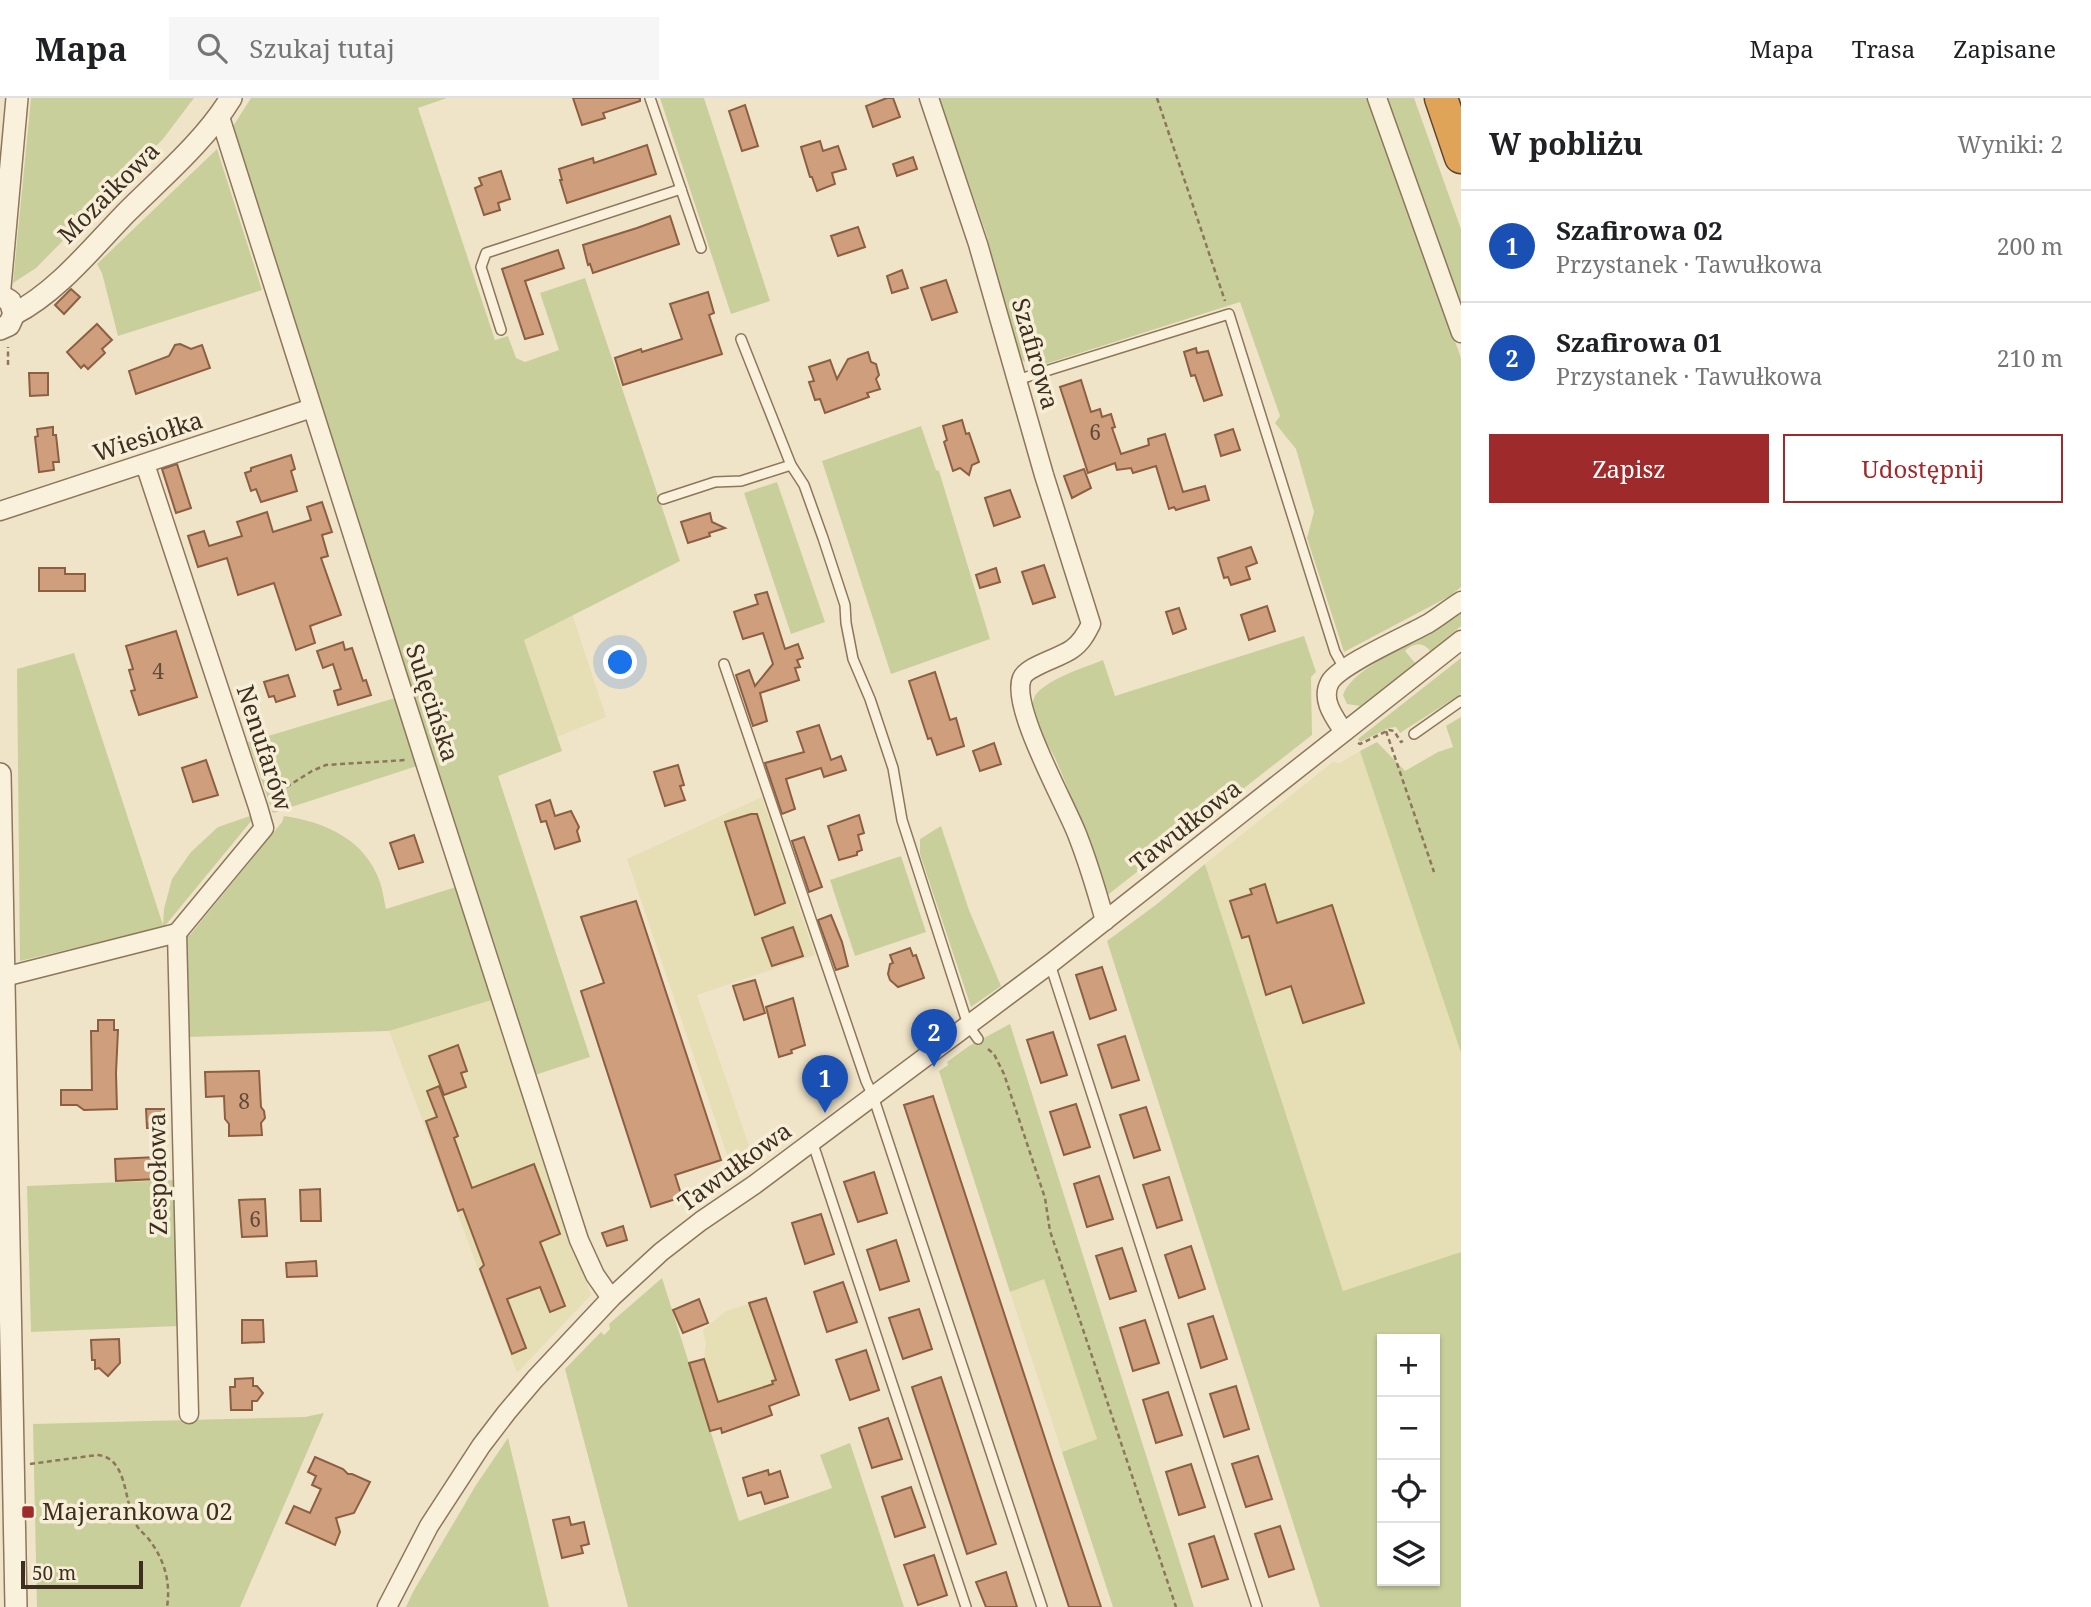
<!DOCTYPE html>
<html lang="pl">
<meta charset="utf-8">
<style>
:root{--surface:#fff;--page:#f6f6f6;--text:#202124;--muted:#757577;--line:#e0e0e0;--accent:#9e2a2b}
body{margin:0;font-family:"Noto Serif",serif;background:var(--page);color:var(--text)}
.controls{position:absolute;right:21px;bottom:21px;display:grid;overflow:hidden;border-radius:0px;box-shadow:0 2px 5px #0004}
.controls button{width:63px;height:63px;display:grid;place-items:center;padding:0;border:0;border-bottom:2px solid var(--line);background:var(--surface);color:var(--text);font:35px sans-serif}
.scale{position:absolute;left:21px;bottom:18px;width:122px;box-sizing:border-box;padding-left:7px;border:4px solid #3d2e20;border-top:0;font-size:19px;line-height:24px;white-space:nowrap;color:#3d2e20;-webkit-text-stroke:5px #f7eed8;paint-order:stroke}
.you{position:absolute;left:621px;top:565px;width:24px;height:24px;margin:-18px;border:5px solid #fff;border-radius:50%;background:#1a73e8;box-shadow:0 0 0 10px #1a73e833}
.badge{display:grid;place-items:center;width:46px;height:46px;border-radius:50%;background:var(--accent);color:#fff;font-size:23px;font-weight:700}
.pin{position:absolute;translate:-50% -58px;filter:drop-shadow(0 2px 4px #0008)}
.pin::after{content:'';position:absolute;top:37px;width:24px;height:21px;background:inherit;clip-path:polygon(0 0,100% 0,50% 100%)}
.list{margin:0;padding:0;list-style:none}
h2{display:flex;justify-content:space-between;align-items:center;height:91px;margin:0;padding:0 28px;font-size:30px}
h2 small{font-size:23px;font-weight:400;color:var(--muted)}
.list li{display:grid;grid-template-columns:46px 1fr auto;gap:21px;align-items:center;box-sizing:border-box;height:112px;padding:0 28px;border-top:2px solid var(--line)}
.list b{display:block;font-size:26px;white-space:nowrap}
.list p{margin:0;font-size:23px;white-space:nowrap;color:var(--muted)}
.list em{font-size:23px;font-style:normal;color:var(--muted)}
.actions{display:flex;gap:14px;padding:21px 28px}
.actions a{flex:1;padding:16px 0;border:2px solid var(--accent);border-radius:0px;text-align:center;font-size:24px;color:var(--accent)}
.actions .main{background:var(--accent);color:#fff}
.icon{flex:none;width:38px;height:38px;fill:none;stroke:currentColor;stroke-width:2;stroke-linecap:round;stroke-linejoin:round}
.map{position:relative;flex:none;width:1461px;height:1509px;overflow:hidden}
header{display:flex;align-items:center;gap:42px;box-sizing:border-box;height:98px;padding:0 35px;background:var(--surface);border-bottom:2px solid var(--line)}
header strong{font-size:33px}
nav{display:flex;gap:38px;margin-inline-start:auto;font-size:24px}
.search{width:490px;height:63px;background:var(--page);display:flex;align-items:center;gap:18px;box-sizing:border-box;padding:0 24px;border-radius:0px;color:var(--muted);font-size:26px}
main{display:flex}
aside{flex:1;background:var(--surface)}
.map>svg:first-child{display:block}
.farmland{fill:#e6deb5}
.green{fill:#c9cf9b;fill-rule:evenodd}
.building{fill:#cf9f7d;stroke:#8d5f41;stroke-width:2}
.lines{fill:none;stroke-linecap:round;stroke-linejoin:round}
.service-casing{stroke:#8d765c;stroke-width:12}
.minor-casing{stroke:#8d765c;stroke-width:21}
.tertiary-casing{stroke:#8d765c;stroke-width:24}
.motorway-casing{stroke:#5b4430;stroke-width:35}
.path{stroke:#8d765c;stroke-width:2.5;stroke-dasharray:5 3.5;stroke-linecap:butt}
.service{stroke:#faf1dc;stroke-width:9}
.minor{stroke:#faf1dc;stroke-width:18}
.tertiary{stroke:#faf1dc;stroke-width:21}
.motorway{stroke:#e0a458;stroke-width:32}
.poi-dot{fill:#9e2a2b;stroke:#f7eed8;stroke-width:2.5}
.labels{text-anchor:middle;stroke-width:7;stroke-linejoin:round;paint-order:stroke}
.number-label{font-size:21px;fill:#624a37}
.street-label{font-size:24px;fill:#3d2e20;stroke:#f7eed8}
.poi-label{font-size:24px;fill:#3d2e20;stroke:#f7eed8;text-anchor:start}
</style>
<header>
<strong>Mapa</strong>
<div class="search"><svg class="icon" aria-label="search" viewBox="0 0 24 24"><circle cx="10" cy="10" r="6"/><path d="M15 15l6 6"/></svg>Szukaj tutaj</div>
<nav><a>Mapa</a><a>Trasa</a><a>Zapisane</a></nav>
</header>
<main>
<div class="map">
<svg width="1461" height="1509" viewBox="0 0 1461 1509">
<rect width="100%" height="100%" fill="#f0e4c8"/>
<g class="farmland">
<polygon points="572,516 606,619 557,639 524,542"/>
<polygon points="1360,653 1461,955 1461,1154 1343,1193 1205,766 1333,664 1340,665"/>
<polygon points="762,699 815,857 697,897 755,1065 735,1080 627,761"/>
<polygon points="495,901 591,1197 517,1275 389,933"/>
<polygon points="1044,1180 1097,1341 1062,1354 1010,1194"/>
<polygon points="766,1200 799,1297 769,1307 772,1317 722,1335 720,1330 710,1333 689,1265 704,1260 706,1246 703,1232 726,1213"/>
</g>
<g class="green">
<polygon points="31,0 194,0 163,41 36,170 13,185"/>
<polygon points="251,0 447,0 418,10 495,242 508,238 516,260 525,264 559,252 540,195 585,180 680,463 524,542 562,653 498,678 590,959 532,978 230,33"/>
<polygon points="660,0 704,0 770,203 731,216"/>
<polygon points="939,0 1369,0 1461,260 1461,489 1450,498 1344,554 1307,440 1314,414 1296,351 1275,325 1280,318 1240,204 1036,269 1030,267 1017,259 987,138"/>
<polygon points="1386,0 1414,0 1461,131 1461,213"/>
<polygon points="217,51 262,192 118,238 102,175 97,166"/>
<polygon points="921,328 936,372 939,373 990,541 891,576 822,363"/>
<polygon points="777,384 825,524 791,536 744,395"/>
<path d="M1461,513V528L1430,553C1423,543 1412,546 1405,553L1415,565L1360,608L1347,606L1343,597C1350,574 1399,552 1420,540C1434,532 1448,523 1461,513Z"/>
<path d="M1304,538L1316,574L1311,579L1312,637L1105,799C1089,752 1075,703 1054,658C1045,640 1026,622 1034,600C1041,583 1086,569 1103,562L1115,598Z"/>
<polygon points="74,555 163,827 164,811 172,781 191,754 218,729 250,718 252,722 164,829 20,863 17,571"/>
<polygon points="1461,560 1461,596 1400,635 1396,629 1389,630 1360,644 1358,641"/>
<polygon points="395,600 417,668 273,715 248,644"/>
<polygon points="1461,619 1461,955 1360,653 1377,644 1405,673 1438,654 1453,649 1446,628"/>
<path d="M284,718C325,724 365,741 380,784C383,793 384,803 386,811L456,789L495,901L389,933L187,939L185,840L190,837L282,724Z"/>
<polygon points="941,728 969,812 1001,888 971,909 920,756 920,741"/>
<polygon points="901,758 926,834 855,858 830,782"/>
<path d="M1205,766L1343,1193L1461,1154V1509H1320L1107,843L1157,806ZM1382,1241H1435V1483H1382Z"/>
<polygon points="1010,926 1194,1509 1113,1509 1062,1354 1097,1341 1044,1181 1010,1194 939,973 948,967 947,964 969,948"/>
<polygon points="173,1082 179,1228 31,1234 27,1088"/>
<polygon points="662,1180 739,1423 832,1390 820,1357 850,1345 904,1509 628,1509 565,1271 601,1234 604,1237 610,1231 609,1226"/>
<polygon points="324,1315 240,1509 37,1509 33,1326 305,1319"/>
<polygon points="508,1340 549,1509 406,1509 413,1494 476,1387"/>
</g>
<g class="building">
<polygon points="573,0 640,0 640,3 603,15 605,20 582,27"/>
<polygon points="887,0 893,0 900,19 873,29 866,8"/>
<polygon points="745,7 758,48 742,53 729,13"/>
<polygon points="820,43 823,53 838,48 846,71 832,75 835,86 817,93 812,79 810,79 801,49"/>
<polygon points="647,47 656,76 567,105 560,82 562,82 559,71 593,60 594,65"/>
<polygon points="913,59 917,71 897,78 893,66"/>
<polygon points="501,73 510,101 498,105 500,112 484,117 475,90 482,87 479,80"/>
<polygon points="670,118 679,146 593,175 590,166 588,167 583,147 637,130"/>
<polygon points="858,129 865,149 838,158 831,138"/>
<polygon points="558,152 564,170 525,183 543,236 525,241 502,171"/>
<polygon points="902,172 908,190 892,195 887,178"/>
<polygon points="946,182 957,214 932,222 921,190"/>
<polygon points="71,191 80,199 64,216 55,207"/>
<polygon points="708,194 714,215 709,217 722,256 623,287 615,260 641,251 642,254 682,241 670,206"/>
<polygon points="97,226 112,242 102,251 105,255 88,271 84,267 81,270 67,254"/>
<polygon points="180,246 191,251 202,247 210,270 136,296 129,273 169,258 175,247"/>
<polygon points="1196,250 1197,255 1208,253 1222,297 1204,303 1195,277 1191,278 1184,254"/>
<polygon points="868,254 871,264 876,266 879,277 876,281 880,291 867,295 869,299 825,315 820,301 815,302 809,284 814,283 809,269 830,262 837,281 848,261"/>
<polygon points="29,275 48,275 48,297 30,298"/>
<polygon points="1081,282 1091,314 1100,311 1102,319 1111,316 1115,329 1112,330 1121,356 1149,347 1148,341 1165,336 1183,394 1205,388 1209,402 1176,412 1174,409 1169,411 1156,368 1133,375 1131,370 1117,372 1115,365 1088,375 1060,289"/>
<polygon points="962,322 966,336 969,335 979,364 972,367 969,377 960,370 953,373 944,344 947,342 943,328"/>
<polygon points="53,329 53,337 56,337 59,364 53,364 54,372 39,374 35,339 38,338 37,331"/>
<polygon points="1233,331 1240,352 1221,358 1215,337"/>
<polygon points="291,357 295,371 291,373 297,393 261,404 256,391 251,393 245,375 251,373 251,370"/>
<polygon points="177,366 191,410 176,415 162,371"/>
<polygon points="1084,371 1091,390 1072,400 1064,378"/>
<polygon points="1010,392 1020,419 994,428 985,400"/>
<polygon points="322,404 332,434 322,437 328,458 321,460 341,517 310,528 315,545 296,552 274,485 238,497 227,460 198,469 188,438 204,433 209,448 242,438 237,424 267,414 273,434 311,422 307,409"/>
<polygon points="710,415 712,424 725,430 709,435 710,438 688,445 681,424"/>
<polygon points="1251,449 1257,465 1246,469 1250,481 1231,487 1228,479 1224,480 1218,460"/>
<polygon points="1044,467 1055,499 1033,506 1022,474"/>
<polygon points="39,470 65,470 65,476 85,476 85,493 39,493"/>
<polygon points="996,470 1000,484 980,490 976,477"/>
<polygon points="767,494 785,551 798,546 803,560 797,562 800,569 795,570 799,582 760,595 767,623 753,628 736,577 749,572 755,588 773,566 763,535 743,541 734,514 758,506 755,497"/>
<polygon points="1267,508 1275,533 1249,542 1241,517"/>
<polygon points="1179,510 1186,531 1173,536 1166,514"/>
<polygon points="176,533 197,599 139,617 131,593 135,592 129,572 133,571 126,548"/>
<polygon points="343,544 345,552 352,550 363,583 366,582 371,597 338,607 334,593 341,591 333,566 323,570 317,553"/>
<polygon points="935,574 950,622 956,620 964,648 937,657 931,640 928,641 909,583"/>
<polygon points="288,577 295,598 276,604 274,598 269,599 264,584"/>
<polygon points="819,627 831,662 841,658 846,672 824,679 821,670 786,681 795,711 782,716 765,665 804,654 797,634"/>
<polygon points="994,645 1001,666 980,673 973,653"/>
<polygon points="206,662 218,697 193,704 182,670"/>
<polygon points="678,667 684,687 680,688 685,702 665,708 654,674"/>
<polygon points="550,702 555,718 571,713 579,729 577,733 580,743 555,751 546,723 541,724 536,707"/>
<polygon points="751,716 757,716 785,805 755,817 725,724"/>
<polygon points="859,717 864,735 858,737 862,752 857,754 857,757 839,762 828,728"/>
<polygon points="414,737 423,764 399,771 390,745"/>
<polygon points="804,739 822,789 809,794 792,743"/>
<polygon points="1265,786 1277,825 1332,807 1364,905 1303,925 1291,888 1266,897 1249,838 1242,840 1230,803 1252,796 1250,791"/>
<polygon points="636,803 721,1062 675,1077 682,1099 651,1109 581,893 604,885 581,819"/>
<polygon points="831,817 842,844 848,868 836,872 818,822"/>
<polygon points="793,829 803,858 772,868 762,840"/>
<polygon points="910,850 913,858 916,857 924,880 898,889 890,882 888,876 890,866 893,865 890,857"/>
<polygon points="1102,869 1116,912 1090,921 1076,877"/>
<polygon points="755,882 765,915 744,922 733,888"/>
<polygon points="793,900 805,947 791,952 792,955 779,959 766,909"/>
<polygon points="98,922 114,922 114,932 118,932 116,975 117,1011 84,1012 77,1007 61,1007 61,992 92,992 91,933 98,933"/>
<polygon points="1053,934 1067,977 1041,985 1027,942"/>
<polygon points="1125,938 1139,982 1112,990 1098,947"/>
<polygon points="458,947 467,973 461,975 466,989 444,997 429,958"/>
<polygon points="259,973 261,1009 264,1013 265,1020 261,1025 262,1037 229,1038 229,1026 225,1021 224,998 206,999 205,974"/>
<polygon points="439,988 458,1038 454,1040 472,1090 534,1066 560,1136 540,1144 565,1208 550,1214 540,1189 507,1201 526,1250 512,1256 480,1171 484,1167 463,1111 458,1113 426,1023 437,1019 427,993"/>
<polygon points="933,998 1053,1365 1101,1509 1069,1509 919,1053 904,1007"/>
<polygon points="1076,1006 1090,1049 1064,1057 1050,1014"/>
<polygon points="1146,1009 1160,1052 1134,1060 1120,1017"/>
<polygon points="146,1011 164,1011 164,1030 147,1030"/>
<polygon points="157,1059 157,1081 116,1083 115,1061"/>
<polygon points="874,1074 887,1115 858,1124 844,1084"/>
<polygon points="1099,1078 1113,1121 1087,1129 1074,1086"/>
<polygon points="1169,1079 1182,1122 1157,1130 1143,1087"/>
<polygon points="320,1091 321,1123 301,1123 300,1092"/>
<polygon points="265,1101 267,1138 242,1139 239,1102"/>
<polygon points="821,1116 834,1156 805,1166 792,1125"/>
<polygon points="623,1128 627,1142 607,1148 602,1135"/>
<polygon points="896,1142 909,1183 880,1192 867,1152"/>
<polygon points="1191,1148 1205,1191 1179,1200 1165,1157"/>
<polygon points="1122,1150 1136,1193 1110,1201 1096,1158"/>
<polygon points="316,1163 317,1178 287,1179 286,1165"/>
<polygon points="843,1184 857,1224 827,1234 814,1194"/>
<polygon points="766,1200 799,1297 769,1308 772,1317 722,1335 721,1330 710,1333 689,1265 704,1261 718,1304 773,1286 772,1283 776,1282 749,1205"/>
<polygon points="699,1201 708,1225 683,1235 673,1212"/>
<polygon points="919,1211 932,1251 903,1261 889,1220"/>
<polygon points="1213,1218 1227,1261 1201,1270 1188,1226"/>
<polygon points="242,1222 263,1222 264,1244 242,1245"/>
<polygon points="1145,1222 1159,1265 1133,1273 1120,1230"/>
<polygon points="119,1241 120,1265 108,1278 99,1270 95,1271 95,1262 92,1262 91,1242"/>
<polygon points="866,1252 879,1292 850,1302 836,1262"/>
<polygon points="941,1279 996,1446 967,1456 912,1289"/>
<polygon points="253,1280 253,1288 257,1288 263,1295 257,1303 252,1303 252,1312 231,1312 230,1289 235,1289 235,1281"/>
<polygon points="1236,1288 1249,1331 1224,1339 1210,1296"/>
<polygon points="1168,1294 1182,1337 1156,1345 1143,1302"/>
<polygon points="888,1320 902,1361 872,1370 859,1330"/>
<polygon points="1258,1358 1272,1401 1246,1409 1232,1366"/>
<polygon points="315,1359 343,1371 348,1376 352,1376 370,1384 354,1415 336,1420 340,1434 335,1447 286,1425 294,1408 310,1415 321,1391 312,1387 316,1378 308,1374"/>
<polygon points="1191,1366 1205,1409 1179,1417 1166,1374"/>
<polygon points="768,1372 769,1377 780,1373 788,1399 765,1406 761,1394 748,1398 743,1380"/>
<polygon points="911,1389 925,1429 895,1439 882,1399"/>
<polygon points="569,1419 571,1427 584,1424 589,1446 581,1448 583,1455 562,1460 553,1422"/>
<polygon points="1280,1428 1294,1471 1269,1479 1255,1436"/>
<polygon points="1214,1438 1228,1481 1202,1489 1189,1446"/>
<polygon points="934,1457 947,1497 918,1507 904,1467"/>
<polygon points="1006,1474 1017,1509 986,1509 976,1484"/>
</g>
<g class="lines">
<g class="service-casing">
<g id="service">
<polyline points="650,0 701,150"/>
<polyline points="501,232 481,169 486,155 681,91"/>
<polyline points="741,241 791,367 804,387 823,440 845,507 846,525 853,561 870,601 893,670 902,722 968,927 978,941"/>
<polyline points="1017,282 1229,216 1335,554 1344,570"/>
<polyline points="663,401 715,384 741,383 791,367"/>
<polyline points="724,566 866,983 873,998 1042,1509"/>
<polyline points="1414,636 1461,603"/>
<polyline points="1050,866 1257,1509"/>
<polyline points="812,1043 966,1509"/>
</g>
</g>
<g class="minor-casing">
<g id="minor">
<path d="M929,0L978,146L1044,377L1091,526C1086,536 1081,545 1072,551C1060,560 1027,568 1022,580C1010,608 1065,705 1077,736C1088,764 1097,794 1105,823"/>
<polyline points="1377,0 1461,235"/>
<polyline points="220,19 424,661 579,1142 595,1177 611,1200"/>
<polyline points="0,413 312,310"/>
<path d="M1344,634C1335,620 1320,602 1330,584C1341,566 1408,537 1429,525C1440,518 1450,510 1461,503"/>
<polyline points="177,835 189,1316"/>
<polyline points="4,879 177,835 264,730 258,709 145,366"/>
<polyline points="387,1509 429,1428 481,1348 507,1314 535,1281 611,1200 661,1154 701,1123 754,1087 1050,866 1461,542"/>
</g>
</g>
<g class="tertiary-casing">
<g id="tertiary">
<polyline points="0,189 17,0"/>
<polyline points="0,197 10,203 14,216 9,227 0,231"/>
<path d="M14,216C57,194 92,150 126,115C161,80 205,43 231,0"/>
<polyline points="0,676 16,1509"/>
</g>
</g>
<g class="motorway-casing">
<polyline id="motorway" points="1441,0 1461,59"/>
</g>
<g class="path">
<polyline points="1157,0 1225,203"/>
<polyline points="8,267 8,249"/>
<polyline points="1386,633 1434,774"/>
<polyline points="1358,645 1360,646 1389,632 1394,633 1401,644 1403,643"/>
<polyline points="272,698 312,673 326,667 406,662"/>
<polyline points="988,951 994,956 1004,976 1045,1100 1050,1133 1176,1509"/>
<path d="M30,1366L97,1357C127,1359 124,1401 134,1422C137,1430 141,1433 147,1439C164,1460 171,1483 167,1509"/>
</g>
<use href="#service" class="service"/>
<use href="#minor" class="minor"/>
<use href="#tertiary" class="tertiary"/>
<use href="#motorway" class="motorway"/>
</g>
<rect class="poi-dot" x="21" y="1407" width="14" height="14" rx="3.5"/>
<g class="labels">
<g class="number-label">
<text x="1095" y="342">6</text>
<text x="158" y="581">4</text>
<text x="244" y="1011">8</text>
<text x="255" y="1129">6</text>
</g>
<g class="street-label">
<text transform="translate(109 95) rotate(-45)" y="8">Mozaikowa</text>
<text transform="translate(1035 256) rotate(74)" y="8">Szafirowa</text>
<text transform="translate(148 339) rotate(-18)" y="8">Wiesiołka</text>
<text transform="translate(432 605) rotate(72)" y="8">Sulęcińska</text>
<text transform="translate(264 650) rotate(72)" y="8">Nenufarów</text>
<text transform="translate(1186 728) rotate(-38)" y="8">Tawułkowa</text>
<text transform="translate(735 1069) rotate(-36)" y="8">Tawułkowa</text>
<text transform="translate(158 1076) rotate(-91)" y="8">Zespołowa</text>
</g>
<g class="poi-label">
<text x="42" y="1422">Majerankowa 02</text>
</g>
</g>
</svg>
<div class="controls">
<button>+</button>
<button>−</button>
<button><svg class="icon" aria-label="locate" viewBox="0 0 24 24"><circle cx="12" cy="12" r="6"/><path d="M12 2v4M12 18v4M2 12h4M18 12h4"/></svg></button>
<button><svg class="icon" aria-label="layers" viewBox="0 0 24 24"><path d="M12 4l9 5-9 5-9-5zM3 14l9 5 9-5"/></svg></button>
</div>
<div class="scale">50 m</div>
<div class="you"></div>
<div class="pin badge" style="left:825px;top:1015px;background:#1a4fb4">1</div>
<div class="pin badge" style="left:934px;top:969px;background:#1a4fb4">2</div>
</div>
<aside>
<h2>W pobliżu<small>Wyniki: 2</small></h2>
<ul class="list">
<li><span class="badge" style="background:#1a4fb4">1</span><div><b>Szafirowa 02</b><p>Przystanek · Tawułkowa</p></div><em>200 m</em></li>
<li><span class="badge" style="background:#1a4fb4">2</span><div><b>Szafirowa 01</b><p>Przystanek · Tawułkowa</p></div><em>210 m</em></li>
</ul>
<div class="actions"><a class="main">Zapisz</a><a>Udostępnij</a></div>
</aside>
</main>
